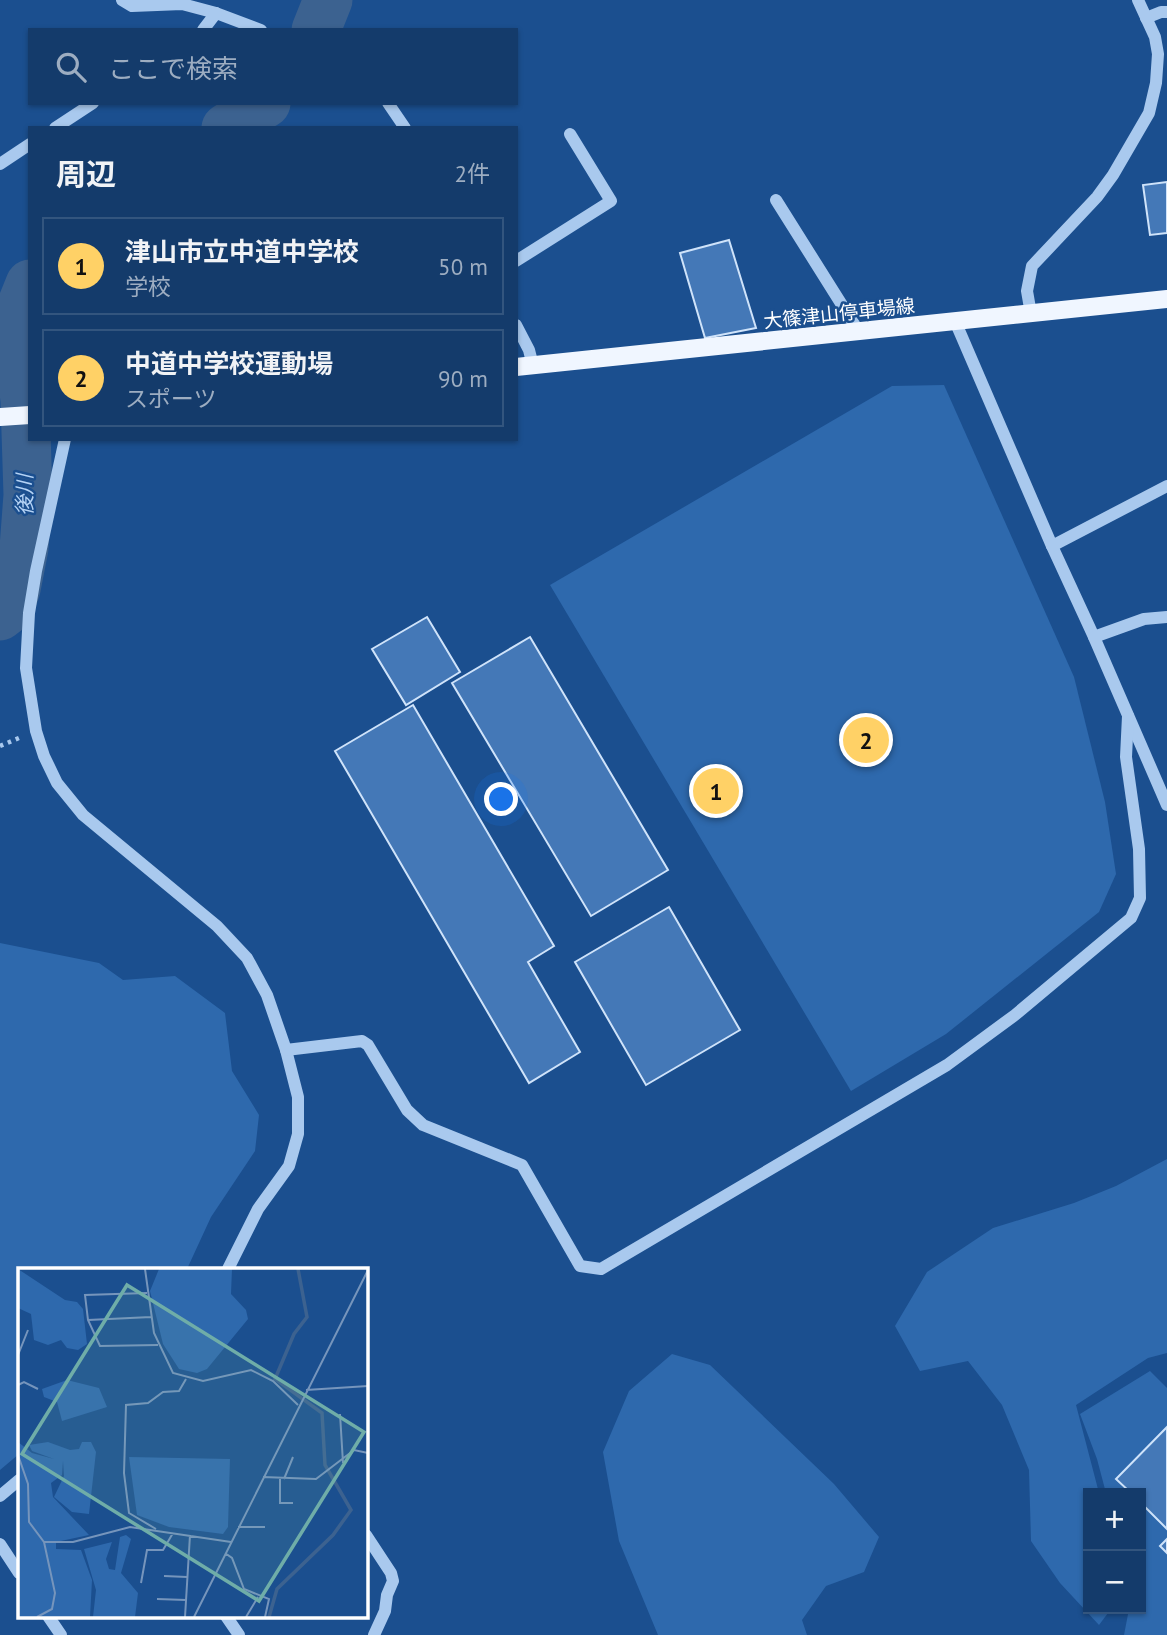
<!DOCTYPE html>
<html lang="ja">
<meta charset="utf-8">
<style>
:root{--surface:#143b6b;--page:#1d4271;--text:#f1f3f6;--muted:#9dadc1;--line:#33557e;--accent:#ffd166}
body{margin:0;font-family:"PT Sans","Noto Sans JP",sans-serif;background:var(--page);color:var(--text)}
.controls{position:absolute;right:21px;bottom:21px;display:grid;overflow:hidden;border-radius:0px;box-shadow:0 2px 5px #0004}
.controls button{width:63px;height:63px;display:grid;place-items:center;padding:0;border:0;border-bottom:2px solid var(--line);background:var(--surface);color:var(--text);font:35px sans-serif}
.you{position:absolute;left:502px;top:800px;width:24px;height:24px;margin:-18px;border:5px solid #fff;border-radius:50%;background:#1a73e8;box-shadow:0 0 0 10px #1a73e833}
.badge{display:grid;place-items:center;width:46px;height:46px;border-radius:50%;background:var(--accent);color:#111;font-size:23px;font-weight:700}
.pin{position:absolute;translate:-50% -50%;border:4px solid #fff;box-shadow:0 2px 7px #0006}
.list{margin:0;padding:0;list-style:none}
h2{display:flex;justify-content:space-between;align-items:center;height:91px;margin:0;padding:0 28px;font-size:30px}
h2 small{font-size:23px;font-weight:400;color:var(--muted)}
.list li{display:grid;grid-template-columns:46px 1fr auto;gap:21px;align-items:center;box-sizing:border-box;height:98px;margin:0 14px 14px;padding:0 14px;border:2px solid var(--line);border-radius:0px}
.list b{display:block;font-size:26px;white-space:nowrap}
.list p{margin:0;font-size:23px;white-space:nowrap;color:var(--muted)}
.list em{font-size:23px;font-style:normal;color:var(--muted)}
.icon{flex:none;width:38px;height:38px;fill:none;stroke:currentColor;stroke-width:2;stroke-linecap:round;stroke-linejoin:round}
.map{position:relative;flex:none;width:1167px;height:1635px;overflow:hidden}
.search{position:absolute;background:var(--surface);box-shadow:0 2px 5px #0004;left:28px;top:28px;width:490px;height:77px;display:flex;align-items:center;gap:18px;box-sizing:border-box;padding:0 24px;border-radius:0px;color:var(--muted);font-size:26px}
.panel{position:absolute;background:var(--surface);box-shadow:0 2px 5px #0004;left:28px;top:126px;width:490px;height:315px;border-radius:0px}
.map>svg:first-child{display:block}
.green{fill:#2e69ad}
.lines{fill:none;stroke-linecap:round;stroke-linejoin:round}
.river{stroke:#3c6290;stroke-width:49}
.building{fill:#4478b7;stroke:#cfe3fa;stroke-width:2}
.path{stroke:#a9c9ee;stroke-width:4.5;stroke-dasharray:3.5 5;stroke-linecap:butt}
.minor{stroke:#a9c9ee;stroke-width:12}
.major{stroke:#f0f6ff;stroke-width:18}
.labels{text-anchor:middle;stroke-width:5;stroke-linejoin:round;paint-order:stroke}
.street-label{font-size:19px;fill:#fff;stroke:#1b4f8f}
.water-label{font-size:21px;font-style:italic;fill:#b5d3f5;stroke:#1b4f8f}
.inset-river{fill:none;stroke:#3c6290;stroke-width:3.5}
.inset-road{fill:none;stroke:#7695bc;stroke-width:2}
.view{fill:#6fada8;fill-opacity:0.15;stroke:#6fada8;stroke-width:3.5}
.inset-edge{fill:none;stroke:#fff;stroke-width:3.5}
</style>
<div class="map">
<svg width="1167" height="1635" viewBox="0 0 1167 1635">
<rect width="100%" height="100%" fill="#1b4f8f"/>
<g class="green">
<polygon points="944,385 1074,677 1105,802 1116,874 1099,912 946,1034 851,1091 550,585 892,386"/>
<polygon points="0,943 99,963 123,980 175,976 225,1013 232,1071 259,1115 255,1151 211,1217 187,1269 19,1269 19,1454 0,1470"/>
<polygon points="1167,1159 1167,1353 1148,1358 1076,1405 1099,1493 1088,1493 1088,1609 1111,1609 1099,1625 1060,1583 1031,1541 1029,1470 1002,1405 968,1361 920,1371 895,1326 927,1272 993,1228 1074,1203 1116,1186"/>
<polygon points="672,1354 710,1365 834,1484 879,1537 864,1572 826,1586 802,1620 807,1635 658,1635 619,1541 603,1452 629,1391"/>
<polygon points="1150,1371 1167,1388 1167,1635 1124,1635 1129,1609 1141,1609 1141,1493 1106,1493 1097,1459 1080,1414"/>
</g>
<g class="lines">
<g class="river">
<polyline points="316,30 328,0"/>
<polyline points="226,128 266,103"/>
<polyline points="0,616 9,609 16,589 24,548 28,495 25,401 18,336 22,304 30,284"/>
</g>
</g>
<g class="building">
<polygon points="1167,182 1167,233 1150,235 1143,185"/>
<polygon points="729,240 756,328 705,338 680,253"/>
<polygon points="427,617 460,672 406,705 372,649"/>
<polygon points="530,637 668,870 591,916 452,683"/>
<polygon points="413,705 554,946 528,962 580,1052 529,1083 335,751"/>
<polygon points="669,907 740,1030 646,1085 575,962"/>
<polygon points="1167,1427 1167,1529 1141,1503 1141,1493 1131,1493 1116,1479"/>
<polygon points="1167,1539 1167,1553 1160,1546"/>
</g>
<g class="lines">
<polyline class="path" points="0,746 19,738"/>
<g class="minor">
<polyline points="122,0 132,6 182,4 216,13 261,30"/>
<polyline points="1146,18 1161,12 1167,12"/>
<polyline points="203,30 216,13"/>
<polyline points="388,103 405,128"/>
<polyline points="55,128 93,103"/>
<polyline points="0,164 30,144"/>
<polyline points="776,200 859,332"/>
<polyline points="516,261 611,201 570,134"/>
<polyline points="1031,314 1027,291 1032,266 1097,197 1113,175 1149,113 1156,83 1158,54 1155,37 1138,0"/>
<polyline points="955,321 1052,546 1094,637 1167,805"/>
<polyline points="516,325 529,350 533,366"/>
<polyline points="65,439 36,571 29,613 26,668 36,731 44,756 57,783 83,815 217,926 247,958 267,995 286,1050 298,1097 298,1134 289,1166 258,1209 228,1269"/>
<polyline points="1052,546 1167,486"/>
<polyline points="1094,637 1144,619 1167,617"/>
<polyline points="286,1050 362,1041 368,1045 407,1110 423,1125 522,1165 580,1266 601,1269 947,1065 1015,1015 1131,918 1140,898 1139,849 1126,757 1128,716"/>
<polyline points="0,1496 19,1480"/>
<polyline points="366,1535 391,1573 393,1581 387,1595 385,1611 374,1635"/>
<polyline points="0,1544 19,1573"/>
<polyline points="48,1616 61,1635"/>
<polyline points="226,1616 239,1635"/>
</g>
<g class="major">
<polyline points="516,367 1167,299"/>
<polyline points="0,417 30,415"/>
</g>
</g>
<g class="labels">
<g class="street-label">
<text transform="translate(839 313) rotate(-6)" y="7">大篠津山停車場線</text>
</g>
<g class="water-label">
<text transform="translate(25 495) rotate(-90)" y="7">後川</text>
</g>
</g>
<g transform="translate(18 1268)">
<rect width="350" height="350" fill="#1b4f8f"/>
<path d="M0,1L47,32L59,34L65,41L69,76L60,82L49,80L43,72L30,77L16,72L13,46L0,40ZM141,1H214L213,26L228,42L230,51L189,101L179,105L161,101L145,76L132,23ZM49,112L81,120L89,139L44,153L39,134L26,129L24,121ZM0,174L14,185L36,191L14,183L11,177L30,174L52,182L61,181L64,174H73L78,184L71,246L54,244L36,229L46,208L45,193L44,207L33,215L35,229L71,267L38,274V281L63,282L74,312L72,349H0ZM111,189L212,191L210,259L205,266L151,259L119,247ZM108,267L113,271L103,305L120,325L117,349H75L78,322L66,281L94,274L88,291L91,301L97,302L102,269Z" fill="#2e69ad"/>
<path class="inset-river" d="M251,349L259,321L315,267L333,242L307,197L304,145L257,111L276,66L289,49L280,1"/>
<path class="inset-road" d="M127,1L136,65L155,105L185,113L233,102L255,113L280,137M129,25L67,27L70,52L82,78L140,77M70,52L133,49M0,87L10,62M0,117L6,114L20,121M288,122L350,118M322,146L325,195M0,187L10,216L11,254L26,274H55L112,259L213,274M245,209L298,211L336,182L350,185M262,211V235H275M266,211L275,189M220,259H247M138,261L111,245L106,205L108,137L130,135L145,124L161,123L168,111M207,285L214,290L226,321L251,331L247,349M146,308L169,309M123,315L129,282H145L155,265M139,331L168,332M19,349L34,341L37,325L26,274M167,349L172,267M176,349L350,2M228,349L240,329"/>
<path class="view" d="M109,17L346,164L241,333L4,186Z"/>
<rect width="350" height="350" class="inset-edge"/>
</g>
</svg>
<div class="controls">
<button>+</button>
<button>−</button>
</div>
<div class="you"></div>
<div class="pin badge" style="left:716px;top:791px">1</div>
<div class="pin badge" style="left:866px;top:740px">2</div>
<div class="search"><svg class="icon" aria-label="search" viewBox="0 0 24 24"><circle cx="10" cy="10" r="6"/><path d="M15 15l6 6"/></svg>ここで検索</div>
<section class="panel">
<h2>周辺<small>2件</small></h2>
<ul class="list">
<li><span class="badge">1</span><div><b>津山市立中道中学校</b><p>学校</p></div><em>50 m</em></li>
<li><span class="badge">2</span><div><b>中道中学校運動場</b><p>スポーツ</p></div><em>90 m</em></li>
</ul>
</section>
</div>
